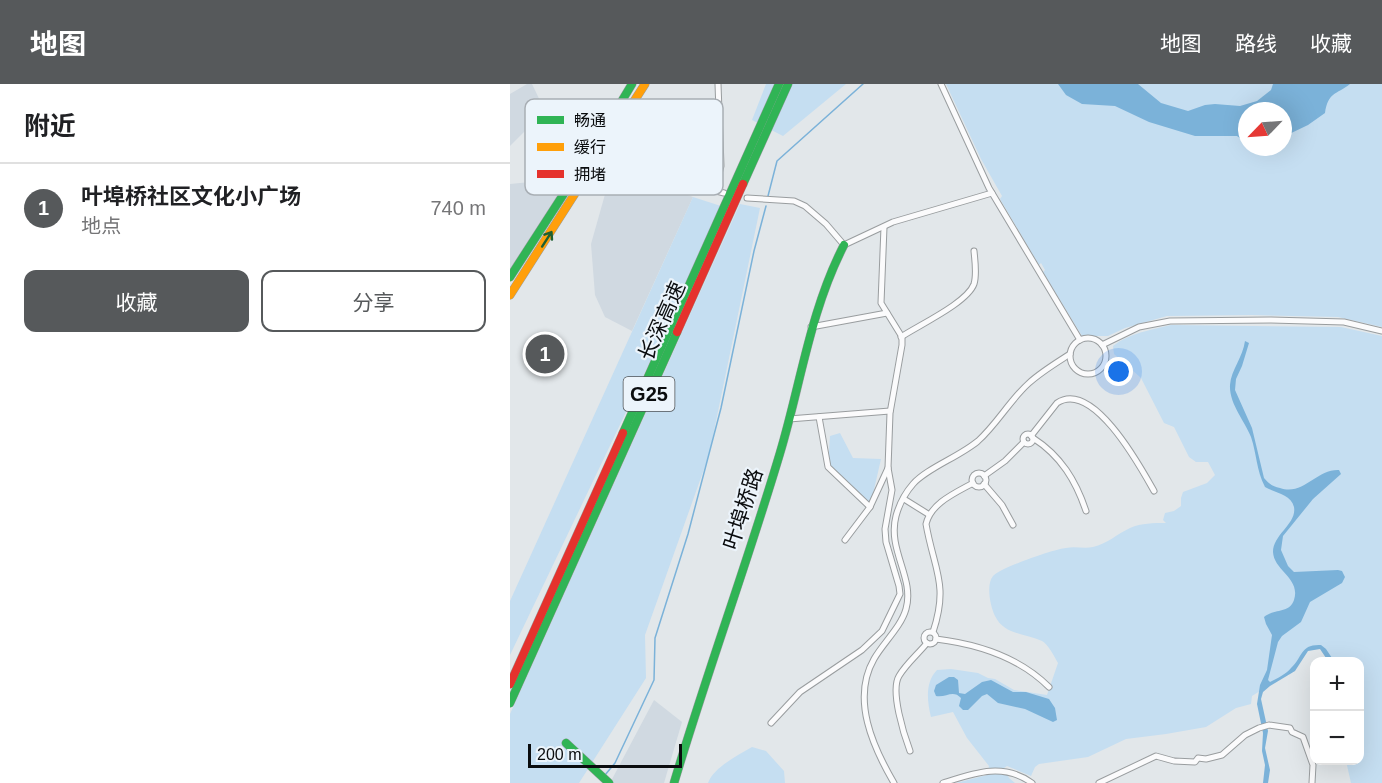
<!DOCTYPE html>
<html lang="zh">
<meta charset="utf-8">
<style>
:root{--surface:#fff;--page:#f2f2f2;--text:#202124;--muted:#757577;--line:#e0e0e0;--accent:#56595b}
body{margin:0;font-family:Helvetica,"Noto Sans SC",sans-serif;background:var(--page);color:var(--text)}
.controls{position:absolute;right:18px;bottom:18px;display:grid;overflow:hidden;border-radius:12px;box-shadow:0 6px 24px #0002}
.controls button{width:54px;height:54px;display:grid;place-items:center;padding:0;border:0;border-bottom:2px solid var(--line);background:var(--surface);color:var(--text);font:30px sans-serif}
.compass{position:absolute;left:728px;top:18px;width:54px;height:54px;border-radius:50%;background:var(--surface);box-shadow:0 6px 24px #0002;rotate:245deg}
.scale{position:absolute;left:18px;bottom:15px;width:154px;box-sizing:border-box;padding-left:6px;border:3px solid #0a0c0e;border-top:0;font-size:16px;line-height:21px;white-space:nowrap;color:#0a0c0e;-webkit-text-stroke:4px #ecf4fb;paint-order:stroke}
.you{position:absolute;left:609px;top:288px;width:21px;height:21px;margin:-15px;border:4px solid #fff;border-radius:50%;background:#1a73e8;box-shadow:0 0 0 9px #1a73e833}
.badge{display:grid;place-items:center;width:39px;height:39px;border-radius:50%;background:var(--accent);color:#fff;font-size:20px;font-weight:700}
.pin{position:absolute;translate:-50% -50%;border:3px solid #fff;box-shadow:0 2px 6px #0006}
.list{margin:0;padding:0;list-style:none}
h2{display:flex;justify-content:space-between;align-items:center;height:78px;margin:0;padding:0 24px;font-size:26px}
h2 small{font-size:20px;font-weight:400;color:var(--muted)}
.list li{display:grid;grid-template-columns:39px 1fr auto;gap:18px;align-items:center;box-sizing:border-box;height:90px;padding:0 24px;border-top:2px solid var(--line)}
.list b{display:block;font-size:22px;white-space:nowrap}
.list p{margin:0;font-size:20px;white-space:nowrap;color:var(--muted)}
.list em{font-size:20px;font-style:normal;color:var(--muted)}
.actions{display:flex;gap:12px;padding:18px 24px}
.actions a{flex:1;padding:14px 0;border:2px solid var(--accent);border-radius:12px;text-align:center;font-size:21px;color:var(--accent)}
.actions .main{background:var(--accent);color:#fff}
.map{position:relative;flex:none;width:872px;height:699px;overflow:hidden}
header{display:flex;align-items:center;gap:36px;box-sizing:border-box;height:84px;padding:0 30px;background:var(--accent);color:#fff}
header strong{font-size:28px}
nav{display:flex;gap:33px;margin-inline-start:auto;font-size:21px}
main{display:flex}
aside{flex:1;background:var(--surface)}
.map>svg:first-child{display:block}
.built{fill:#d0d9e1}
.green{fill:#c5def1;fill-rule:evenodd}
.water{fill:#7bb2d9}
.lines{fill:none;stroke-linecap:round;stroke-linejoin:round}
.stream{stroke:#7bb2d9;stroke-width:1.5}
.street-casing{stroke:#999d9f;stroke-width:7}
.fast-casing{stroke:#999d9f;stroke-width:9}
.slow-casing{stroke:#999d9f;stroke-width:9}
.jam-casing{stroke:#999d9f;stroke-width:9}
.street{stroke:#fbfbfc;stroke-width:5}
.fast{stroke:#30b455;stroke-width:8}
.slow{stroke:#ff9f0a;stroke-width:8}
.jam{stroke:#e5322d;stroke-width:8}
.oneway{stroke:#1d6032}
.labels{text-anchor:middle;stroke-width:4.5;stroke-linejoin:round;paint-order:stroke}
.shield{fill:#ecf4fb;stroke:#4e5255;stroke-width:1.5}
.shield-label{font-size:20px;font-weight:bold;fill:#0a0c0e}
.street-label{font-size:21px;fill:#0a0c0e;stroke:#ecf4fb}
.key{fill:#ecf4fb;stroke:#a8aeb4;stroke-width:1.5}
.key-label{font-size:16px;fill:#0a0c0e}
</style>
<header>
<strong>地图</strong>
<nav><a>地图</a><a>路线</a><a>收藏</a></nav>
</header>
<main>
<aside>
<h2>附近<small></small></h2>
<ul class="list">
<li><span class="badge">1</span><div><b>叶埠桥社区文化小广场</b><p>地点</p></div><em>740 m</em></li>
</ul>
<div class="actions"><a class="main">收藏</a><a>分享</a></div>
</aside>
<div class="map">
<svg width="872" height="699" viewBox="0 0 872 699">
<rect width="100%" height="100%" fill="#e2e7ea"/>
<g class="built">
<polygon points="17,0 22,0 35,27 0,62 0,10"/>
<polygon points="103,82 183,113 122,247 95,233 85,211 81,160"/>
<polygon points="40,96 48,112 0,188 0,100"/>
<polygon points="144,616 172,638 154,699 100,699"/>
</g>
<g class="green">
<polygon points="256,0 336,0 273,52 242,36"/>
<path d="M436,0H872V243L828,233L742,231L657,232L615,244L598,252H572L533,188L535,186L531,179L529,181L490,115L492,112L471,75ZM737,27H773V63H737Z"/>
<polygon points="183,113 214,123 0,571 0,517"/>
<polygon points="230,120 250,124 199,371 135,551 136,594 69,699 0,699 0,630"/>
<path d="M661,241L831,243L872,252V699H841L836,677L850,676V578L820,577L810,563L795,567L782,587L742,612L741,620L726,624L696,643L656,650L616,655L578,673L529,680L525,683L521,692L497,682L494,684L499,694L505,699H446L477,691L479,682L457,654L443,628L421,633C417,617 415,598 427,586L441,585L468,589L478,594L485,595L504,606L537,611L548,579C544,572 538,560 532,557C515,549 494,551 485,532C480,522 476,500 483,492C490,484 544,465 556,464C565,462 574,465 583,463C597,460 607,450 620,444C632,439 643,439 656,439L653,436L655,429L664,427L671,422V414L673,408L697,399L705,391L698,378H686L679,373L664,343L654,339L631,294L604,270L603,262C619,249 641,246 661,241Z"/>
<polygon points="330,349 343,374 371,375 360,423 318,383 320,352"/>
<path d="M242,663L256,667L274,687L275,699H198C204,683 227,672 242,663Z"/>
</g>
<g class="water">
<path d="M548,0H628L651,19L678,27L695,21L705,20L730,22L747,17L761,6L763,0H840C826,11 818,8 815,29L798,41L773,53V27H737V59L727,52H685L639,38L605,22L572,20L556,11Z"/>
<path d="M735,257L739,259L732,282L726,295L725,306L742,344L754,394C759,400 762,402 770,404C794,412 806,385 829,386L831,390L803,415L773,452L771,466L778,482L784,488L828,486L832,487L835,493L832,499L800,518L791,538L772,552L768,558L758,596L760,598C768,594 776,590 781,584C793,573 790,560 811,561L816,565L824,577H818L810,565L798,567L785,587L760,602L753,608L751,615L758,647L755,664L760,686L758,699H753L755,681L752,667L753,649L747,620L750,601L757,586L762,551L756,540L754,533C765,524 779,530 784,516C791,494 764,487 763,468C763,450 787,440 784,423C781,410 765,409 755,403C746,385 747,371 741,353C735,337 719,320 720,301C721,286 733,273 735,257Z"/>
<path d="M439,593H444L448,596L449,609L455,610L472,598L481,596L503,608H516L539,615L545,624L547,636L543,638L515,625L488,619L477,610L472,612L458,626H453L449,622L451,614C443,605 436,614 426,612L424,607L426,601Z"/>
</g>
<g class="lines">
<g class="stream">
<polyline points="258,112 267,77 353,0"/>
<polyline points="95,691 105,679 144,596 145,554 178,450 211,324 244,167 256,122"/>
</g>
<g class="street-casing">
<g id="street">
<polyline points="431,0 479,104 570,256"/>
<polyline points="101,55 127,74 176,99 214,109"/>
<polyline points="205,106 211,82 208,0"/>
<polyline points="237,114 284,117 295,122 316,140 334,161 383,138 482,109"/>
<polyline points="301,243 377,229"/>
<path d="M391,253C409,241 457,219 464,200C467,190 465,178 464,167"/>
<circle cx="578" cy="272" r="18"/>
<polyline points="592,261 629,243 660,237 761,236 834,238 872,247"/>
<polyline points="309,333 318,383 360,423"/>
<polyline points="279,335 380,327"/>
<circle cx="518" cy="355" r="5"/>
<path d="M521,352L547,319C583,295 631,384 644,407"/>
<path d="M523,354C551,372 566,397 576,427"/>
<circle cx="469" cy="396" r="7"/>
<polyline points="474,392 495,377 514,358"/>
<polyline points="474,400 492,421 503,441"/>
<polyline points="394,415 418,430"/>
<polyline points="335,456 360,423 378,384"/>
<circle cx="420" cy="554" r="6"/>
<path d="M423,548C439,500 424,486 416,440C421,419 445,409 463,399"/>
<path d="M426,555C467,560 509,573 539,603"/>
<polyline points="261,639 290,608 352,566 372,547 390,510 389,502 376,458 375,445 382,406 378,384 380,329 392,261 392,253 371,219 374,143"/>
<path d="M400,667C394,651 380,607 389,592C396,580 408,570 417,559"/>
<path d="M384,699C363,663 341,615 364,575C373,559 391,543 396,525C405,494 377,466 386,432C389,421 396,408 403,400C417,384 449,373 468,357C487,340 500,316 519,299C531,288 546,279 560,270"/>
<path d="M433,699C464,689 493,678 522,699"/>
<polyline points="589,699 646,672 664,677 685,678 688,674 696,675 712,671 735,651 749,644 759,641 780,644 782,648 793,653 803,681 802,699"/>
</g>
</g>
<g class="fast-casing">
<g id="fast">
<polyline points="233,100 278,0"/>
<polyline points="0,193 86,60 122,0"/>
<polyline points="113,349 269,0"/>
<polyline points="0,619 167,248"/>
<polyline points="56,659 99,699"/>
<path d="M164,699C197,588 237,480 270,369C291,299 300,227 334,161"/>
</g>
</g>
<g class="slow-casing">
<polyline id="slow" points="0,211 135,0"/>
</g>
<g class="jam-casing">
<g id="jam">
<polyline points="167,248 233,100"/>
<polyline points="0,600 113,349"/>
</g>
</g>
<use href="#street" class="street"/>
<use href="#fast" class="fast"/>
<use href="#slow" class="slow"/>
<use href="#jam" class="jam"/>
</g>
<defs><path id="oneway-shaft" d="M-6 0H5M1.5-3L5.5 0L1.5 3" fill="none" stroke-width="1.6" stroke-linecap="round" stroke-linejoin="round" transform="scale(1.5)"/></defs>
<use class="oneway" href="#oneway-shaft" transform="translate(37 155) rotate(-57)"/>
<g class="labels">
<rect class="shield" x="113.5" y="293" width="51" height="34" rx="4.5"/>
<g class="shield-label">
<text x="139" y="317">G25</text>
</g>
<g class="street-label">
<text transform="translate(152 237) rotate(-66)" y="7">长深高速</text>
<text transform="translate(233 425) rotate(-72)" y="7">叶埠桥路</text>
</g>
</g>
<rect x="15" y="15" width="198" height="96" rx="9" class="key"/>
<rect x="27" y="32" width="27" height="8" fill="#30b455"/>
<rect x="27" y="59" width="27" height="8" fill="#ff9f0a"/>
<rect x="27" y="86" width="27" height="8" fill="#e5322d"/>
<g class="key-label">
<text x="64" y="42">畅通</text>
<text x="64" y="69">缓行</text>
<text x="64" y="96">拥堵</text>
</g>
</svg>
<div class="controls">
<button>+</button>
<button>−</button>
</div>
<svg class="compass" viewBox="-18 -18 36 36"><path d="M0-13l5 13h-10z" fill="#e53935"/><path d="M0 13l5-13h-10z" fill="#757577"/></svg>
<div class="scale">200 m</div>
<div class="you"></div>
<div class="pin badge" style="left:35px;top:270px">1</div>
</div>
</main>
